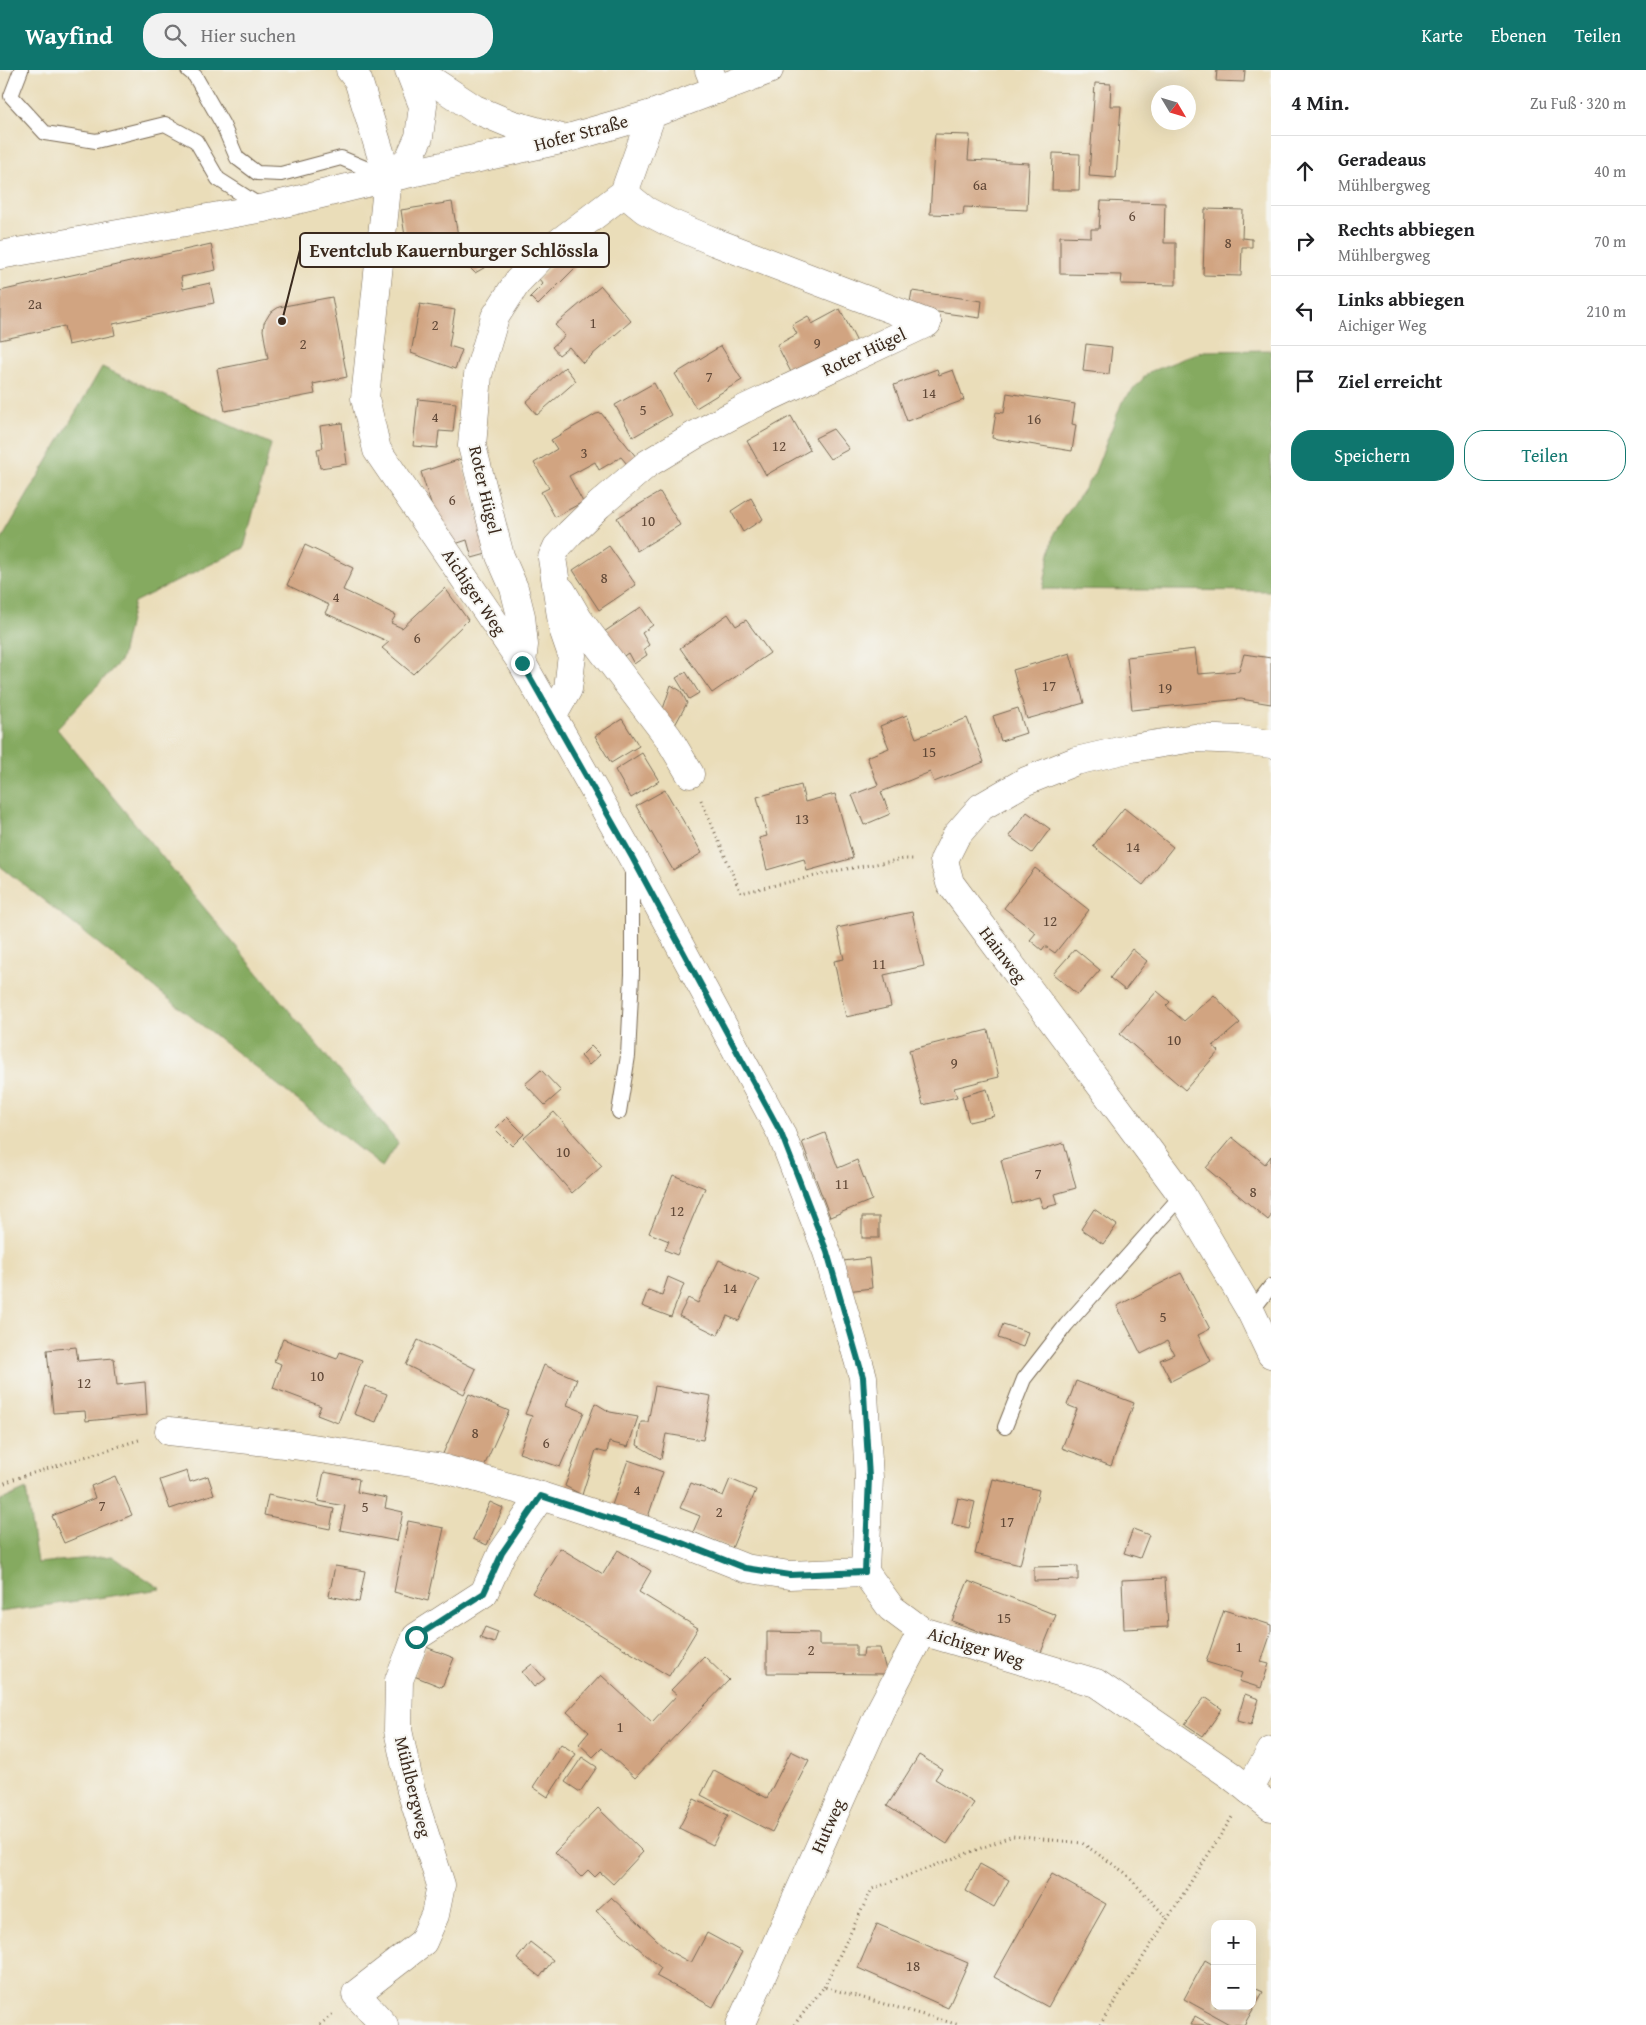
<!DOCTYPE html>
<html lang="de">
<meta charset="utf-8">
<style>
:root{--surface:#fff;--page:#f2f2f2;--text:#202124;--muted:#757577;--line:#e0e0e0;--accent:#0f766e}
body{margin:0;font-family:"Gentium Book Plus",serif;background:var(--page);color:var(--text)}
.controls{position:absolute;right:15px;bottom:15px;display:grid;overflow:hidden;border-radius:10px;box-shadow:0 5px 20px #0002}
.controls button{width:45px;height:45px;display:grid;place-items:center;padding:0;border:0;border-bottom:1px solid var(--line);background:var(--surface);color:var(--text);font:25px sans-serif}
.compass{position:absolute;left:1151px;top:15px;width:45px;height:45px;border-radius:50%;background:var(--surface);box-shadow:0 5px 20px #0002;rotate:128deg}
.stop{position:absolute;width:15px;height:15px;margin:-11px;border:4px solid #0f766e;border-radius:50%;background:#fff}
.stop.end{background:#0f766e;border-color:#fff;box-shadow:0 1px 5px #0008}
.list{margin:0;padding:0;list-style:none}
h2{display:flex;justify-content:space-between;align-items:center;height:65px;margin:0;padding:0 20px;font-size:21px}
h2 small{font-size:16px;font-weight:400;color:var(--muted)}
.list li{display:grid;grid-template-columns:32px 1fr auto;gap:15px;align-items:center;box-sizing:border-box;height:70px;padding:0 20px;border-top:1px solid var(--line)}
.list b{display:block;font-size:19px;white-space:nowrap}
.list p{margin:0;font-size:16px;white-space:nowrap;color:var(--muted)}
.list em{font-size:16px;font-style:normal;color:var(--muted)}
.actions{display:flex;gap:10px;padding:15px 20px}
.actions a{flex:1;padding:11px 0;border:1px solid var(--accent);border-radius:20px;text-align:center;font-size:18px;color:var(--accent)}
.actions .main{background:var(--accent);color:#fff}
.icon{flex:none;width:28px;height:28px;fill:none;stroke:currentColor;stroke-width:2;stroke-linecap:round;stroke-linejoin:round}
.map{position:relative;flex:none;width:1271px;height:1955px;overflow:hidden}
header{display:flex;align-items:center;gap:30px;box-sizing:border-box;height:70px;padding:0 25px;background:var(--accent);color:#fff}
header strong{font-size:24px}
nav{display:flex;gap:28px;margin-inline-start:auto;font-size:18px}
.search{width:350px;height:45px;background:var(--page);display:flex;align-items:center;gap:12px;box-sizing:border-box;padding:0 18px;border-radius:20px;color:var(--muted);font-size:19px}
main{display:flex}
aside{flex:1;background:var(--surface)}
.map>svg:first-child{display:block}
.forest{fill:#85aa60;stroke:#606a3f}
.building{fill:#d1a481}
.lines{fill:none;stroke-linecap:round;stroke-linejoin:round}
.service-casing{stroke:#786954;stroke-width:16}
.minor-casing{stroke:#786954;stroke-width:29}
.tertiary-casing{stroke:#786954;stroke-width:29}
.trunk-casing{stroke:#786954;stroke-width:29}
.path{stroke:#786954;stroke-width:3;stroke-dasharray:1 4;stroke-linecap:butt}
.service{stroke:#fff;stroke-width:14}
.minor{stroke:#fff;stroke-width:28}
.tertiary{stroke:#fff;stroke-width:28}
.trunk{stroke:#fff;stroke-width:28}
.route{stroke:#0f766e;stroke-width:6}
.labels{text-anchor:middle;stroke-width:4;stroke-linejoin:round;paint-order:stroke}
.number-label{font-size:15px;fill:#604837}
.street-label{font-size:18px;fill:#3b2a1e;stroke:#f6f6f2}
.leader{fill:none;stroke:#3b2a1e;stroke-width:2}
.callout-dot{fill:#3b2a1e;stroke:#f6f6f2;stroke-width:2}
.callout{fill:#f6f6f2;stroke:#3b2a1e;stroke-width:2}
.callout-label{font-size:19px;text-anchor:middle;font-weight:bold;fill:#3b2a1e}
</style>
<header>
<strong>Wayfind</strong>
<div class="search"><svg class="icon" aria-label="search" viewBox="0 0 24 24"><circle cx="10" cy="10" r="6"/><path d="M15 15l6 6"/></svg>Hier suchen</div>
<nav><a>Karte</a><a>Ebenen</a><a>Teilen</a></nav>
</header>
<main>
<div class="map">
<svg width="1271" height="1955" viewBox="0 0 1271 1955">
<rect width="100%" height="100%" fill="#f6f6f2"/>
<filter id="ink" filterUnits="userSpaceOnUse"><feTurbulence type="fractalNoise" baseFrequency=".02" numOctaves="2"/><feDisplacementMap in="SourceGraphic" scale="10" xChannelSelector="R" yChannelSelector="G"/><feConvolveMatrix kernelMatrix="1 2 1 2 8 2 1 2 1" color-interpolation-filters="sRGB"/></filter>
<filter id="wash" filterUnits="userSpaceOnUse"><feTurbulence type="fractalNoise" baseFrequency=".0096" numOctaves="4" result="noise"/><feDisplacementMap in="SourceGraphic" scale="20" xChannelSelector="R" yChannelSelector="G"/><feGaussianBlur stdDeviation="1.12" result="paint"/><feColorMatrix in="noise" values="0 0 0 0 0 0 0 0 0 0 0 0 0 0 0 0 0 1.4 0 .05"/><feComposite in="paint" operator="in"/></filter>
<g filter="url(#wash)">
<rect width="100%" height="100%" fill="#eaddb9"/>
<g class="forest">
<polygon points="1271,280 1271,521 1043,519 1054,463 1094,404 1122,332 1149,302 1204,281"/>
<polygon points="102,297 271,374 244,478 134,532 121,590 57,659 398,1073 382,1097 0,796 0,472"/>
<polygon points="26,1419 37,1493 112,1486 161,1519 0,1542 0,1431"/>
</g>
<g id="blocks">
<g class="building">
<polygon points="1217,0 1245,0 1244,12 1216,11"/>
<polygon points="1095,13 1111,14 1110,36 1121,36 1116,108 1089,106"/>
<polygon points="935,64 970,65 968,90 1029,93 1027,140 964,137 963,145 930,144"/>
<polygon points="1053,83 1080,84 1079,120 1052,120"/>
<polygon points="1101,131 1165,133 1164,173 1176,173 1176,215 1121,214 1122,205 1060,204 1060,166 1091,167 1091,159 1099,159"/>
<polygon points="452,132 460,177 408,186 401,140"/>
<polygon points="1205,139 1243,140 1242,168 1252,169 1252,177 1242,177 1241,206 1203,205"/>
<polygon points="504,169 513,181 475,203 470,198 479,183"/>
<polygon points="211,174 216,200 181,207 183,219 210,213 214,233 113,254 115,265 68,275 64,256 0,270 0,221"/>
<polygon points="570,177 583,190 538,235 530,227 543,214 539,209"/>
<polygon points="601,216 631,251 583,293 569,277 559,285 552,277 565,266 555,255"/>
<polygon points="912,221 982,231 980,248 909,238"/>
<polygon points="332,227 347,307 313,314 315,324 225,341 217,299 268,289 263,260 264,253 270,243 279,237"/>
<polygon points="420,234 455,240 449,276 462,280 455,299 411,283"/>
<polygon points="840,239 857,272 793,306 777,275 797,264 792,255 808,246 812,254"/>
<polygon points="1086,274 1112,277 1109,304 1083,301"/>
<polygon points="721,276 742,310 696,338 675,304"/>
<polygon points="565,297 576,311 537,345 526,332"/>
<polygon points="937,299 939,305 953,300 964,330 907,351 894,315"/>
<polygon points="654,313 671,345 633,367 615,335"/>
<polygon points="1007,323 1075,334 1072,354 1076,355 1072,381 992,368 996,342 1004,343"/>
<polygon points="418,329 456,333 453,362 439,361 437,378 413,376"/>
<polygon points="601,343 641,393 632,400 621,387 599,400 595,392 569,406 583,432 555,447 541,422 549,418 534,393 557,379 551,370 596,344"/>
<polygon points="791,346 810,380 766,405 747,371"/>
<polygon points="342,353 347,394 320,398 317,379 323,378 320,356"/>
<polygon points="833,359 849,379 830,389 815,368"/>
<polygon points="461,389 490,483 472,488 467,470 452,475 447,458 439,460 421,402"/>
<polygon points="660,422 680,455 637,481 617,448"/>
<polygon points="751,428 763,449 743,462 731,441"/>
<polygon points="305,475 353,498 343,520 396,545 391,553 402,558 445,518 468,550 413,604 382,578 389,572 325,543 329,535 287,515"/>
<polygon points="609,476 636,515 599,540 573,500"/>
<polygon points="641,537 653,555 642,563 649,575 644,579 647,585 634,594 628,583 621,588 604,562"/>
<polygon points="728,544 736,556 746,550 770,583 712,623 680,578"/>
<polygon points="1195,579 1198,604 1239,601 1244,584 1271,588 1271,634 1241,629 1132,640 1127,587"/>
<polygon points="1070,583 1084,633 1027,649 1013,600"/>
<polygon points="686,602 699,623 689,629 676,608"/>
<polygon points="671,615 681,621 687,633 675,655 661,645"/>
<polygon points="1018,638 1026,663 1001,671 993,646"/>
<polygon points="907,645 916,668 967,648 984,692 934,712 930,702 881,722 890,744 864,755 852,725 878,715 867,687 889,678 880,656"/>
<polygon points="622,649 639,676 611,693 595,666"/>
<polygon points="642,683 659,711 631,728 615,700"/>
<polygon points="801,715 805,732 835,724 853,788 807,801 804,789 767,800 759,768 767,766 757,727"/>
<polygon points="665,720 702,783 673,800 636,736"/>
<polygon points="1124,738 1173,777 1143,815 1093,776"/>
<polygon points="1027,742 1050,759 1032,783 1009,766"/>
<polygon points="1035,798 1089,840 1055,883 1045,876 1042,880 1030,870 1036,863 1004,838"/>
<polygon points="912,842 924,896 884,905 891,937 846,947 834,891 844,889 837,858"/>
<polygon points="1075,879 1100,900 1078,925 1053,904"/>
<polygon points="1132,879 1147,891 1125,920 1110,908"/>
<polygon points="1157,921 1170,932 1166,936 1184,951 1214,925 1240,953 1213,976 1219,981 1185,1020 1120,964"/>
<polygon points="988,960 999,1007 954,1018 957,1027 923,1035 909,980"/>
<polygon points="591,976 600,985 589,995 581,986"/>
<polygon points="541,1000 561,1021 545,1035 525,1014"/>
<polygon points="987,1019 994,1046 969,1052 962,1026"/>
<polygon points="554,1042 602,1096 572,1123 524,1068"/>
<polygon points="507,1047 524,1064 512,1076 495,1059"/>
<polygon points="825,1063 838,1098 857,1090 872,1130 830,1147 802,1072"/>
<polygon points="1232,1067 1265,1094 1271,1086 1271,1146 1268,1150 1206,1098"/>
<polygon points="1064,1073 1076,1118 1055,1124 1058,1134 1043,1138 1039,1127 1012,1134 1001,1090"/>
<polygon points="673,1105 705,1118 677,1185 665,1180 669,1171 649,1163"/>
<polygon points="1094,1139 1117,1155 1103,1174 1081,1159"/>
<rect x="862" y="1147" width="17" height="21"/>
<polygon points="869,1188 872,1218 846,1221 843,1191"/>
<polygon points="719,1190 759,1209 739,1251 727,1246 718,1265 679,1246 688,1228 698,1233"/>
<polygon points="1181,1203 1210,1259 1198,1265 1211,1291 1171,1311 1160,1290 1174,1284 1167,1271 1141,1284 1117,1236"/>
<polygon points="668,1207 684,1214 671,1247 642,1236 648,1220 662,1225"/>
<polygon points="1003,1254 1028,1262 1023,1277 998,1268"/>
<polygon points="283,1269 337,1289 340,1282 362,1290 338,1353 317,1345 321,1336 273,1318 281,1294 274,1291"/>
<polygon points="418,1270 476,1299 464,1324 406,1295"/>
<polygon points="76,1277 78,1291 114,1288 117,1315 145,1312 147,1345 86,1351 85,1341 53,1343 47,1280"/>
<polygon points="544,1295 577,1309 567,1335 584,1342 560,1397 519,1383 532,1346 525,1344"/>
<polygon points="1076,1311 1134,1333 1111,1396 1062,1378 1077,1339 1067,1335"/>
<polygon points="365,1316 387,1324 376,1352 354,1344"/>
<polygon points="655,1316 711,1326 703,1370 666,1364 661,1389 637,1375 641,1352 648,1352"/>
<polygon points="469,1324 509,1341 481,1403 442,1386"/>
<polygon points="595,1333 610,1342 638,1347 628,1377 609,1372 607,1383 596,1380 582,1425 565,1416"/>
<polygon points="628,1390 663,1402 647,1450 611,1438"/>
<polygon points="187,1401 190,1412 208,1406 214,1424 170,1439 160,1410"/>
<polygon points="324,1402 359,1409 357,1422 387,1428 385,1438 403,1442 397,1471 340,1460 345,1436 318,1431"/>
<polygon points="115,1406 132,1445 64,1473 52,1446 95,1428 91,1416"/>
<polygon points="730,1409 756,1420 732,1478 693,1462 700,1446 680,1438 691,1413 723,1426"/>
<polygon points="993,1409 1039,1420 1020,1495 975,1484"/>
<polygon points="268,1425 334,1439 330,1459 264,1445"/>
<polygon points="958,1428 975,1432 969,1458 952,1454"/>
<polygon points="490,1432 503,1438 487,1475 473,1469"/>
<polygon points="408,1451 444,1458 428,1531 394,1522"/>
<polygon points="1133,1459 1149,1465 1140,1488 1124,1483"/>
<polygon points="560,1478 603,1504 618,1480 651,1501 639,1522 698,1558 669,1606 532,1523"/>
<polygon points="335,1496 365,1501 359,1532 329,1526"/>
<polygon points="1078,1496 1078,1510 1034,1511 1034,1497"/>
<polygon points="1165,1508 1168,1557 1124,1559 1122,1510"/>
<polygon points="968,1511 1056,1545 1040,1585 952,1551"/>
<polygon points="1224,1540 1271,1555 1271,1563 1261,1592 1269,1594 1261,1618 1239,1611 1242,1603 1206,1592"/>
<polygon points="485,1557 498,1562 494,1573 480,1568"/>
<polygon points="767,1562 819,1563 819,1575 856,1575 856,1586 863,1586 864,1578 880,1578 887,1604 767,1603"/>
<polygon points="426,1577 454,1588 442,1617 414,1606"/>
<polygon points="704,1586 729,1610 635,1708 602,1678 593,1687 579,1674 589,1662 567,1642 601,1605 652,1652 677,1625 671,1620"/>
<polygon points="532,1594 545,1609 534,1617 522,1602"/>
<polygon points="1245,1624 1259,1629 1251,1655 1237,1651"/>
<polygon points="1205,1627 1222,1639 1203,1666 1185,1654"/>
<polygon points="561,1674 576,1684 548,1727 533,1717"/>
<polygon points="791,1681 809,1690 772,1762 701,1725 714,1700 767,1728"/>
<polygon points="919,1685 942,1699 935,1709 974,1733 947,1774 887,1736"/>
<polygon points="582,1687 597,1697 580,1722 565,1712"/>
<polygon points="694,1729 728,1745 713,1775 679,1758"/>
<polygon points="598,1738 643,1782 613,1814 600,1802 595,1807 588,1800 581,1807 555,1782"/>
<polygon points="980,1794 1009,1810 994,1837 966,1821"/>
<polygon points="1052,1804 1106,1834 1048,1937 994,1907"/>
<polygon points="611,1827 669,1881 691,1893 707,1863 742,1882 713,1937 656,1906 661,1898 596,1841"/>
<polygon points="877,1854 968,1893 948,1938 858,1898"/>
<polygon points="530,1872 553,1890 540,1907 517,1889"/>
<polygon points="1205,1890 1215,1896 1215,1936 1252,1936 1252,1917 1263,1922 1244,1955 1231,1955 1184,1929"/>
<polygon points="1195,1946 1211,1955 1191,1955"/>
</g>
</g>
</g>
<g filter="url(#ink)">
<use href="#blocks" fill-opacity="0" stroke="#786954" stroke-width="1"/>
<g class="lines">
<g class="service-casing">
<g id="service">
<polyline points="21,0 11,26 45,63 96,71 165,54 196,71 218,109 262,137"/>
<polyline points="188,0 195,6 223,55 237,88 257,103 281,104 341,88 384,106"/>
<polyline points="619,1042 628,986 632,904 632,797"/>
<polyline points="1251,1242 1271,1216"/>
<polyline points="1005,1357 1024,1309 1066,1255 1182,1125"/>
</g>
</g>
<g class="minor-casing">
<g id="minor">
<polyline points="388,108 365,328 377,380 522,593 632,787 781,1063 827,1182 863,1307 869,1408 865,1502 891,1538 922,1561 1096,1613 1230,1705 1271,1737"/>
<polyline points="624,123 645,140 668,152 715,172 927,253"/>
<polyline points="562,521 579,550 668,667 690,704"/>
<polyline points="522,593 524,575 521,546 514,518 500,486 472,376 478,305 495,247 518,211 545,183 624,123 652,44"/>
<polyline points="552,647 568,619 572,585 563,559 552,488 557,477 570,463 599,435 647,394 695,365 744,339 927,253"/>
<polyline points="1271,674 1241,670 1194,668 1132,678 1076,691 1026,711 981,737 956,766 944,790 950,813 1182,1125 1251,1242 1271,1284"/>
<polyline points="169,1361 293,1375 438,1397 541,1426 672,1469 745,1498 789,1505 865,1502"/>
<polyline points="1249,1720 1271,1681"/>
<polyline points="384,1955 356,1924 423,1872 435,1845 441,1815 411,1721 398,1660 399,1610 416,1567 484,1523 502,1483 541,1426"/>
<polyline points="740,1955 880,1641 922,1561"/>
</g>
</g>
<g class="tertiary-casing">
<polyline id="tertiary" points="388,108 565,69 652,44 769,0"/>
</g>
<g class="trunk-casing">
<g id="trunk">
<polyline points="350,0 358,10 388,108"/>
<polyline points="416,0 475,39 511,54 565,69"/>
<polyline points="709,0 717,20"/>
<polyline points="0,185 264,138 388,108 409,89 419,67 423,36 409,0"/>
</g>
</g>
<g class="path">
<polyline points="701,730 741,823 841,800 904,789 915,789"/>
<polyline points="0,1415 14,1409 142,1369"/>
<polyline points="824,1917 872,1819 1013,1766 1082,1773 1124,1802 1168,1849"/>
<polyline points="320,1955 335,1942"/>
<polyline points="794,1955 824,1917 959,1955"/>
<polyline points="1100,1955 1234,1744"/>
</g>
<use href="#service" class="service"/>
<use href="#minor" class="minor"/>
<use href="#tertiary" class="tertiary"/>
<use href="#trunk" class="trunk"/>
</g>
</g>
<g class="lines" filter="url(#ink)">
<polyline class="route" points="416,1567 484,1523 502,1483 541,1426 672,1469 745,1498 790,1505 865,1502 869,1408 863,1307 827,1182 781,1063 632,787 522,593"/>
</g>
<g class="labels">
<g class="number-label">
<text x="980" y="120">6a</text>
<text x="1132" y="151">6</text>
<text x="1228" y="178">8</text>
<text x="35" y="239">2a</text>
<text x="593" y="258">1</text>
<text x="435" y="260">2</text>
<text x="817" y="278">9</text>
<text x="303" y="279">2</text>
<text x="709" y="312">7</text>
<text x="929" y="328">14</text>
<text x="643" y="345">5</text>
<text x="435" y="352">4</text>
<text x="1034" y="354">16</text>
<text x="779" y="381">12</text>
<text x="584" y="388">3</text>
<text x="452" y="435">6</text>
<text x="648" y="456">10</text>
<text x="604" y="513">8</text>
<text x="336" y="532">4</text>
<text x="417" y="573">6</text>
<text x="1049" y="621">17</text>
<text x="1165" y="623">19</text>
<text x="929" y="687">15</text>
<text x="802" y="754">13</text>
<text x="1133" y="782">14</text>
<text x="1050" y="856">12</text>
<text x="879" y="899">11</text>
<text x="1174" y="975">10</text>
<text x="954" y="998">9</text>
<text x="563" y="1087">10</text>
<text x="1038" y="1109">7</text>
<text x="842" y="1119">11</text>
<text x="1253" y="1127">8</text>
<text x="677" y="1146">12</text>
<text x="730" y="1223">14</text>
<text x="1163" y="1252">5</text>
<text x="317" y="1311">10</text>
<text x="84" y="1318">12</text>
<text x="475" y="1368">8</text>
<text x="546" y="1378">6</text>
<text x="637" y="1425">4</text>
<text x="102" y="1441">7</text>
<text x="365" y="1442">5</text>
<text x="719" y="1447">2</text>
<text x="1007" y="1457">17</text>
<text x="1004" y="1553">15</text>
<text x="1239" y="1582">1</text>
<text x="811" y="1585">2</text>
<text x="620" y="1662">1</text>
<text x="913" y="1901">18</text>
</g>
<g class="street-label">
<text transform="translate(581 63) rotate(-15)" y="6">Hofer Straße</text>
<text transform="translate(864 282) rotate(-25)" y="6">Roter Hügel</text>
<text transform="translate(485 420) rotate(77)" y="6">Roter Hügel</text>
<text transform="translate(474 522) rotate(56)" y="6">Aichiger Weg</text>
<text transform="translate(1003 885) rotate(53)" y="6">Hainweg</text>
<text transform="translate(976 1577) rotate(17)" y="6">Aichiger Weg</text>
<text transform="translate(413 1717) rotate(76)" y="6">Mühlbergweg</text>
<text transform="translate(828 1756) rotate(-66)" y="6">Hutweg</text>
</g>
</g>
<path class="leader" d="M282 251L300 180"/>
<circle class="callout-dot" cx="282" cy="251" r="5"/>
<rect class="callout" x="300" y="163" width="309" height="34" rx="5"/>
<g class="callout-label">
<text x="454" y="187">Eventclub Kauernburger Schlössla</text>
</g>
</svg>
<div class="controls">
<button>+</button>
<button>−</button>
</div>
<svg class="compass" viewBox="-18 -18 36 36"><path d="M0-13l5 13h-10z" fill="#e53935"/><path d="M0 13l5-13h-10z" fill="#757577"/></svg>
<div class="stop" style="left:416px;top:1567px"></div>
<div class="stop end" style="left:522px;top:593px"></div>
</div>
<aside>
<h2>4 Min.<small>Zu Fuß · 320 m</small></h2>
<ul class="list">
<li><svg class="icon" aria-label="ahead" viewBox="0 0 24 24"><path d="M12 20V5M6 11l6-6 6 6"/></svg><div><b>Geradeaus</b><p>Mühlbergweg</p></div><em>40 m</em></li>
<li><svg class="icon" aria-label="right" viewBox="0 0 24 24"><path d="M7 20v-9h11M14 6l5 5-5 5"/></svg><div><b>Rechts abbiegen</b><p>Mühlbergweg</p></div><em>70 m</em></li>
<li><svg class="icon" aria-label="left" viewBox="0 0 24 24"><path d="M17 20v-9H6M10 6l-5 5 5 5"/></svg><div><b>Links abbiegen</b><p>Aichiger Weg</p></div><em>210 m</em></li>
<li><svg class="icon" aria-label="arrive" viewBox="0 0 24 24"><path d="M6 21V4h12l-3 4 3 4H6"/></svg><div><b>Ziel erreicht</b></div></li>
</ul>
<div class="actions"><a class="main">Speichern</a><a>Teilen</a></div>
</aside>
</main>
